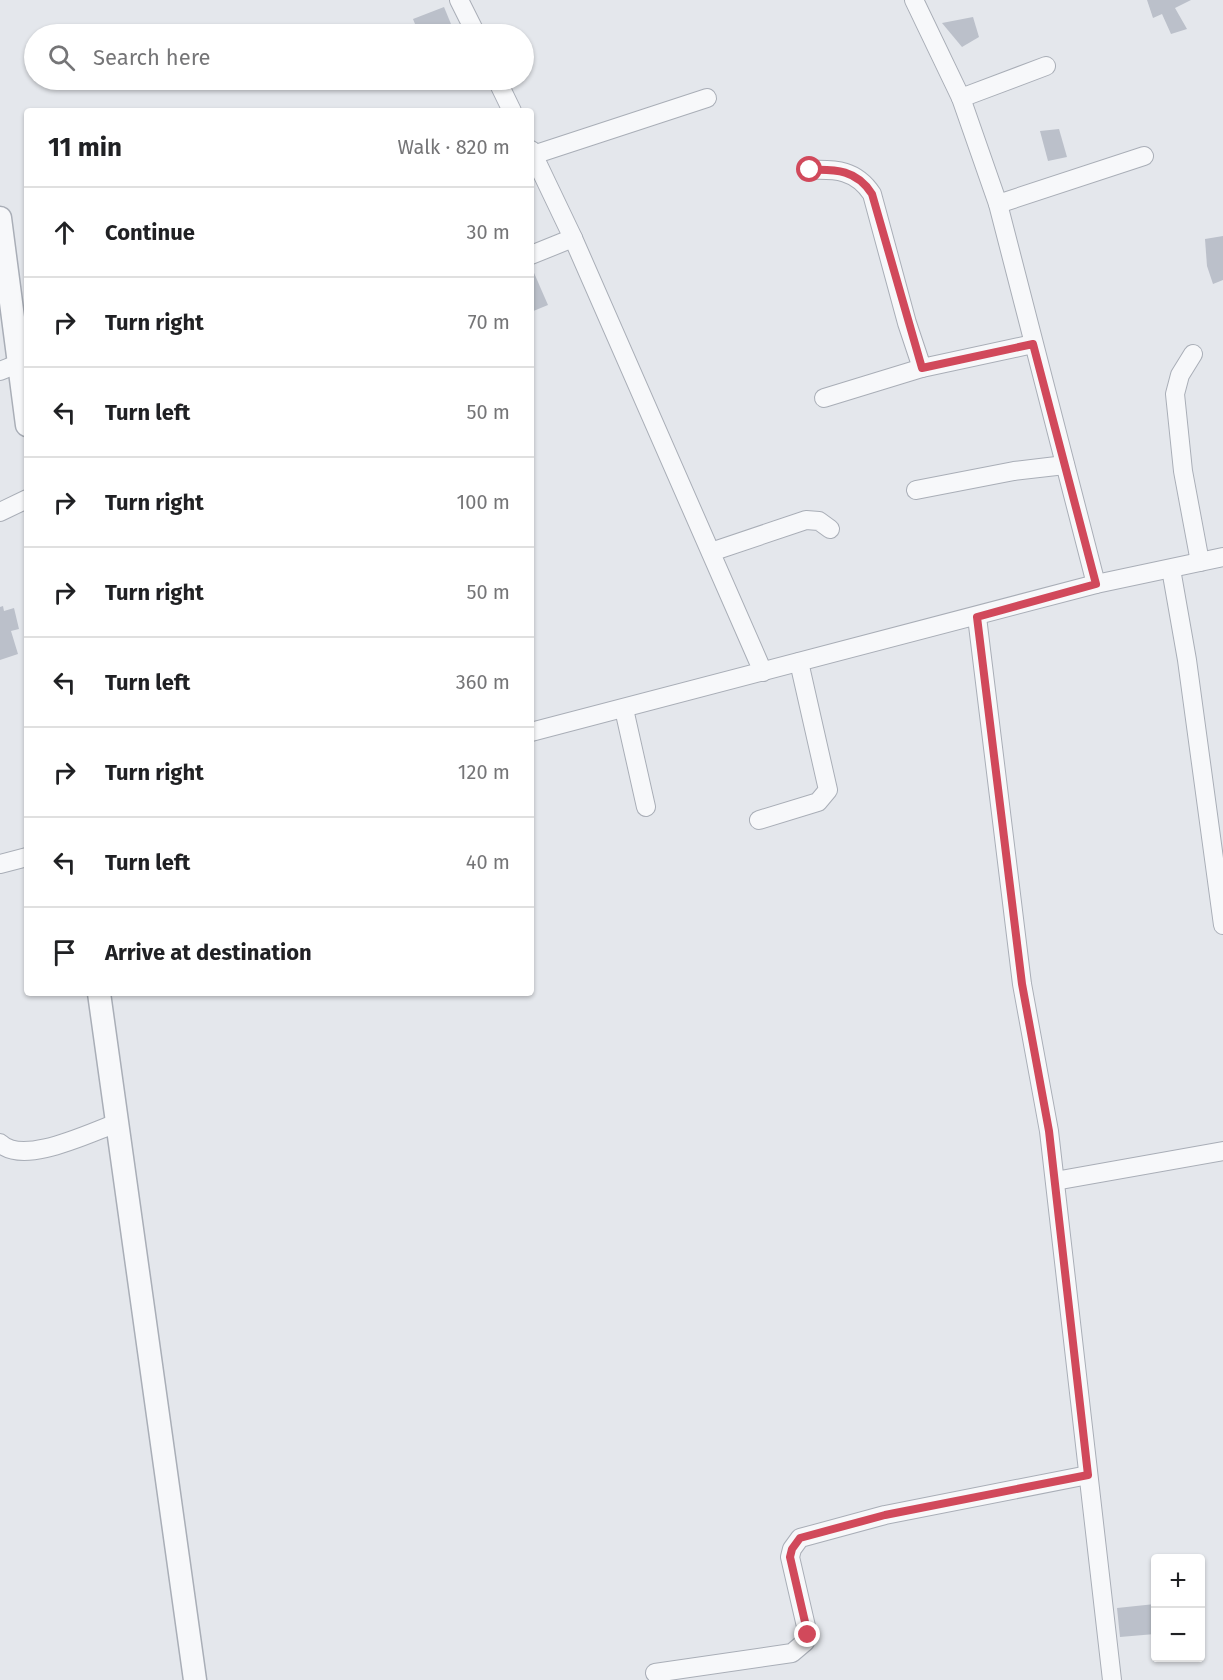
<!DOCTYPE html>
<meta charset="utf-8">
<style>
:root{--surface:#fff;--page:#f2f2f2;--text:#202124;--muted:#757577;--line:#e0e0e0}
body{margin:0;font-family:"Fira Sans",sans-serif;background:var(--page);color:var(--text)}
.controls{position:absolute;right:18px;bottom:18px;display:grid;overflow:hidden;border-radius:6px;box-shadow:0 2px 4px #0004}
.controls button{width:54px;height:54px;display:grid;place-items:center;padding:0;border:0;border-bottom:2px solid var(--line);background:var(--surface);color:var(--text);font:30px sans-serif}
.stop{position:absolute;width:18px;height:18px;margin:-14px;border:4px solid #d1495b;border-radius:50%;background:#fff}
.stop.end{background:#d1495b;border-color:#fff;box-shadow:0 2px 6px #0008}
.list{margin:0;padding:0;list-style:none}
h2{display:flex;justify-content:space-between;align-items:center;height:78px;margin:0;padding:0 24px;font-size:26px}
h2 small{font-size:20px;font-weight:400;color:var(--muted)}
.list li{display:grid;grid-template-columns:39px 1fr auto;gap:18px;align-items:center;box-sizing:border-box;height:90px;padding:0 24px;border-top:2px solid var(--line)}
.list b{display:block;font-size:22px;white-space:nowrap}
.list em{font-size:20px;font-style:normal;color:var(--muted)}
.icon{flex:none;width:33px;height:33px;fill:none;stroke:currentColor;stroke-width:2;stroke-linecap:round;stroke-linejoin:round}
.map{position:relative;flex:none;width:1223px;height:1680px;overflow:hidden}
.search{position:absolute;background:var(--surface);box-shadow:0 2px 4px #0004;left:24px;top:24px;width:510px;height:66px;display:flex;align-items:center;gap:15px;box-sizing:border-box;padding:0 21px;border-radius:33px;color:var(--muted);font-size:22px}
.panel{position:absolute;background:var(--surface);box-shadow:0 2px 4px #0004;left:24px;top:108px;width:510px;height:888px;border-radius:6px}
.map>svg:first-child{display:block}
.building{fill:#bbc0ca}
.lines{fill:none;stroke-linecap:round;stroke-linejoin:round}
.minor-casing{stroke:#a9aeb7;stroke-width:20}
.tertiary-casing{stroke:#a9aeb7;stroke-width:25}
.minor{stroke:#f7f8fa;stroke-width:18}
.tertiary{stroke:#f7f8fa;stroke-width:22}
.route{stroke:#d1495b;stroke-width:8}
</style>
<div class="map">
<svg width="1223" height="1680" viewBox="0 0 1223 1680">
<rect width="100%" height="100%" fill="#e4e7ec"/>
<g class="building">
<polygon points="1147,0 1191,0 1175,8 1187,29 1171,34 1162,14 1153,18"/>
<polygon points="444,7 451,24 419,34 413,19"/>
<polygon points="973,17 979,37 962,47 942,23"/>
<polygon points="1059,129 1067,157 1048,161 1040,131"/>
<polygon points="1223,236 1223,280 1213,284 1207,266 1205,239"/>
<polygon points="531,266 548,305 531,312"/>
<polygon points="3,606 4,611 14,608 19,629 11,631 18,654 0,660 0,607"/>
<polygon points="1155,1604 1155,1634 1120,1637 1117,1608"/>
</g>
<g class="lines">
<g class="minor-casing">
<g id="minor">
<polyline points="459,0 476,34"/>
<polyline points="914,0 961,98"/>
<polyline points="1046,66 961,98 998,204 1096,584"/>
<polyline points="497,80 512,111"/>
<polyline points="531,150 573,238 763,672"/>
<polyline points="533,155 707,98"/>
<path d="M810,170C836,169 856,170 872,194L907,323L922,368L1033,344"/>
<polyline points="998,204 1144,156"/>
<polyline points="531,255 573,238"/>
<polyline points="1193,354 1180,375 1175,394 1183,471 1200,562"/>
<polyline points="0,371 20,363"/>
<polyline points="824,398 922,368"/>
<polyline points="916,490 1014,471 1065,465"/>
<polyline points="0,512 27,499"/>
<polyline points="711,552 806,520 819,521 830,529"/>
<polyline points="1171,569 1187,660 1223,925"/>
<polyline points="977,617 1022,984 1049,1131 1112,1680"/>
<polyline points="624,709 646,807"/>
<polyline points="531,732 1096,584 1223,557"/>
<polyline points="759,820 818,802 828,790 799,662"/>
<polyline points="0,864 27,857"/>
<path d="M0,1143C23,1166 89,1133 117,1123"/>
<polyline points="1055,1181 1223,1151"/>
<polyline points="655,1673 792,1653 805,1642 808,1635 790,1557 792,1549 800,1538 885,1515 1088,1475"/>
</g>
</g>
<g class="tertiary-casing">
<g id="tertiary">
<polyline points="0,218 27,425"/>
<polyline points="99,993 195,1680"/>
</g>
</g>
<use href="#minor" class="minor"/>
<use href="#tertiary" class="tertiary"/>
</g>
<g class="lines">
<path class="route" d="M808,1635L790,1557L792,1549L800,1538L885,1515L1088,1475L1049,1131L1022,984L977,617L1096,584L1033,344L922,368L872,194C857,170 836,169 810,170"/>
</g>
</svg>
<div class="controls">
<button>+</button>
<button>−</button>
</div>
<div class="stop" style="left:810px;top:170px"></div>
<div class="stop end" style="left:808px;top:1635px"></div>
<div class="search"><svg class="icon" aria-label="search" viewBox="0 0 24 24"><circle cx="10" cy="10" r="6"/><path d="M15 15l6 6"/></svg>Search here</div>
<section class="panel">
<h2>11 min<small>Walk · 820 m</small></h2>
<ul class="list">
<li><svg class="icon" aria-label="ahead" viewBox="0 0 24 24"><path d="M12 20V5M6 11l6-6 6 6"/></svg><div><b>Continue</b></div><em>30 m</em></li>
<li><svg class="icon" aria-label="right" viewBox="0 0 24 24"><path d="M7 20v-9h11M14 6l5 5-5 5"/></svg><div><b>Turn right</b></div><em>70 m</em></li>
<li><svg class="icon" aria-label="left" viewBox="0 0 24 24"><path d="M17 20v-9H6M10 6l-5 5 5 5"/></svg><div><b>Turn left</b></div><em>50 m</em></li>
<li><svg class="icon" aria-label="right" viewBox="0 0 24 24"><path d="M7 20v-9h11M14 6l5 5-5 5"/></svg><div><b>Turn right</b></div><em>100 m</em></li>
<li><svg class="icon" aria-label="right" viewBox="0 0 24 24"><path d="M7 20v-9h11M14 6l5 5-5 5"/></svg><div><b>Turn right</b></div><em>50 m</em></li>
<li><svg class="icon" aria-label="left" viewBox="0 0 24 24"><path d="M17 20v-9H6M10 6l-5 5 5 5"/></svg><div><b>Turn left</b></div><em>360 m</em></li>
<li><svg class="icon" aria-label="right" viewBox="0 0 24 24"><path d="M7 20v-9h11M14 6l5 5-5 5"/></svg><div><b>Turn right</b></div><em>120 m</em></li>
<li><svg class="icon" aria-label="left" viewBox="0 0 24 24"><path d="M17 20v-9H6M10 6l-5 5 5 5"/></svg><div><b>Turn left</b></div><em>40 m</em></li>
<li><svg class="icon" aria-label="arrive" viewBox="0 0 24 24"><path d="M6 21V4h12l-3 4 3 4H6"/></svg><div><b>Arrive at destination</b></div></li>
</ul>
</section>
</div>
